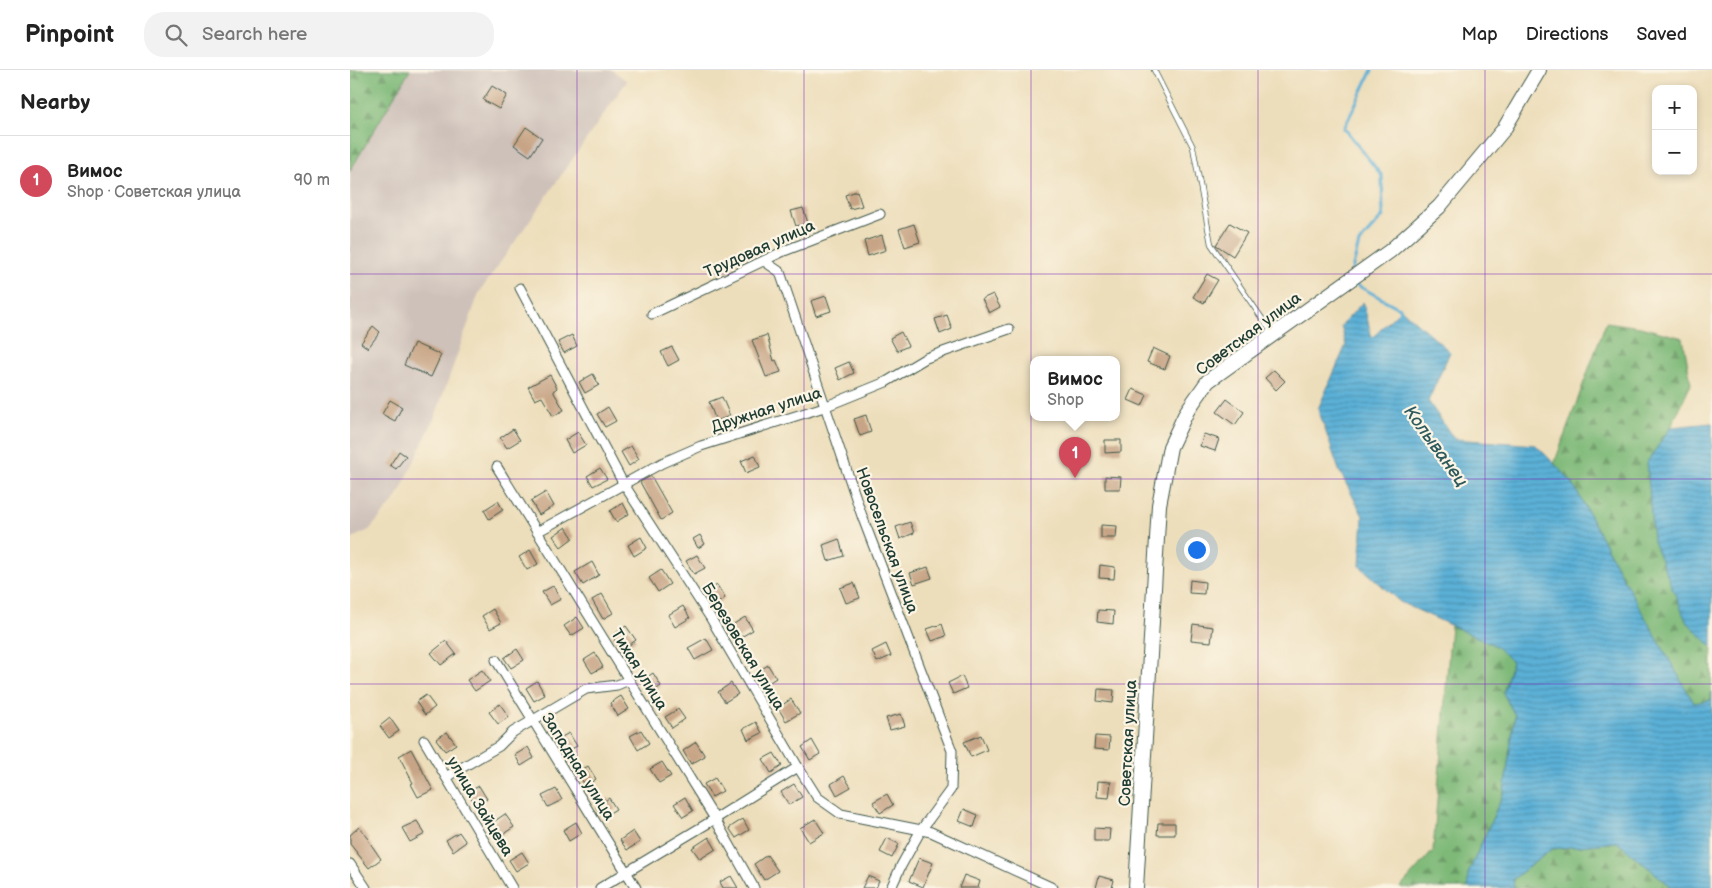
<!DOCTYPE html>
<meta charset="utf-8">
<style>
:root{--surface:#fff;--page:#f2f2f2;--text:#222;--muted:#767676;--line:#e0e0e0;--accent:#d1495b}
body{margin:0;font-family:"Balsamiq Sans",sans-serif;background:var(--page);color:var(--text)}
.controls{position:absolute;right:15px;top:15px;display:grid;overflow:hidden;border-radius:10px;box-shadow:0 2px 8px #0003}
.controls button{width:45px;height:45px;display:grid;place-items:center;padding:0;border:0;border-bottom:1px solid var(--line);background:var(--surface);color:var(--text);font:25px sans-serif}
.you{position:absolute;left:846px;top:479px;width:18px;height:18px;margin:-12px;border:4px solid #fff;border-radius:50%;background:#1a73e8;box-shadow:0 0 0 8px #1a73e833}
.badge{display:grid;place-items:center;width:32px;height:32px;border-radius:50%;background:var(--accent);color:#fff;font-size:16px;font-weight:700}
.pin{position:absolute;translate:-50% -41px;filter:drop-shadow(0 1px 2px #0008)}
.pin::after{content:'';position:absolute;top:26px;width:18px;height:15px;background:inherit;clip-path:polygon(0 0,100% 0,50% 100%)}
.popup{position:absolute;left:680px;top:286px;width:90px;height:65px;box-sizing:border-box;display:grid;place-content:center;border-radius:10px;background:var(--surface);filter:drop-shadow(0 1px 4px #0005);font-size:16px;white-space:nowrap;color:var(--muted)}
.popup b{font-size:19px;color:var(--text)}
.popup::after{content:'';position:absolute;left:50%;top:100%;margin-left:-10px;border:10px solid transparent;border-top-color:var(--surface)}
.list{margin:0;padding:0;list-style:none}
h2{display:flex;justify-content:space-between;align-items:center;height:65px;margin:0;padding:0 20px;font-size:21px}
h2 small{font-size:16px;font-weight:400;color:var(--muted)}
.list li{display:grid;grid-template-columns:32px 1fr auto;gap:15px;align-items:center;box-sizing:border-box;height:90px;padding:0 20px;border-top:1px solid var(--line)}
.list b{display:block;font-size:19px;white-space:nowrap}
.list p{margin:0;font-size:16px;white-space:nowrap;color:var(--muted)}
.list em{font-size:16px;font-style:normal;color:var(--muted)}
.icon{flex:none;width:28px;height:28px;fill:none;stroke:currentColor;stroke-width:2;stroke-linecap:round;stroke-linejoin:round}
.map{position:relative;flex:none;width:1362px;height:818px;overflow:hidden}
header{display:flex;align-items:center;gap:30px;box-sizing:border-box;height:70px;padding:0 25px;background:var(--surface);border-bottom:1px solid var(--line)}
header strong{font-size:24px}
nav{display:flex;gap:28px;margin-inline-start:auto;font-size:18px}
.search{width:350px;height:45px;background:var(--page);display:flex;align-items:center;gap:12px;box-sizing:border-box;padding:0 18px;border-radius:20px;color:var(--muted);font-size:19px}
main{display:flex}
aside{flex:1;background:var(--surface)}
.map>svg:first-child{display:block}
.industrial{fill:#cec1ba}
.forest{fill:url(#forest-firs);stroke:#4e7b56}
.water{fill:url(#water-rules);stroke:#3d7686}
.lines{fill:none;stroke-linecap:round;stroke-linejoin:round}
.stream{stroke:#5bb0d7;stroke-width:3}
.building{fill:#c7a485}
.lane-casing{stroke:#3e5548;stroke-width:6}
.street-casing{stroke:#3e5548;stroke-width:11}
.primary-casing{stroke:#3e5548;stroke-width:16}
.lane{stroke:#fff;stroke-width:4.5}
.street{stroke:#fff;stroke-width:9}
.primary{stroke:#fff;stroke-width:14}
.grid{fill:none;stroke:#7b2cbf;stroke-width:1;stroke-opacity:0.55}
.labels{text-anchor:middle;stroke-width:4.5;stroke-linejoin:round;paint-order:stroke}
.street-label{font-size:16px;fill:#1f3d34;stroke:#fcf5e5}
.water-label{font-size:18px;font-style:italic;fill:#2e5a5d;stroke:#fcf5e5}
</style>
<header>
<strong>Pinpoint</strong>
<div class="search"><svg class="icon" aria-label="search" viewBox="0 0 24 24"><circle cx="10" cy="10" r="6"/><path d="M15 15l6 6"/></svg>Search here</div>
<nav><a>Map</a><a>Directions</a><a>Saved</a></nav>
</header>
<main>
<aside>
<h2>Nearby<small></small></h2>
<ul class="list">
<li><span class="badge">1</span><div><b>Вимос</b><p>Shop · Советская улица</p></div><em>90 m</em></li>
</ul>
</aside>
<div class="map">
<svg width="1362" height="818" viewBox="0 0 1362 818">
<defs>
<pattern id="forest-firs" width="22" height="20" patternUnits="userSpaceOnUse" patternTransform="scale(1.25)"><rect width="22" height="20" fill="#7eb978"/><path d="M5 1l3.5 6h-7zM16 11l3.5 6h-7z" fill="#679863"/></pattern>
<pattern id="water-rules" width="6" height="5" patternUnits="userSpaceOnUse" patternTransform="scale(1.25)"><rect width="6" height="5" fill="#5bb0d7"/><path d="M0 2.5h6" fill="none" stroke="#4b90af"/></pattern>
</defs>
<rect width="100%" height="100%" fill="#fcf5e5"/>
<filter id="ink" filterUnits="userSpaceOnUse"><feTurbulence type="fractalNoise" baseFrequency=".02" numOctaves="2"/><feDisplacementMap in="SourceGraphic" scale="10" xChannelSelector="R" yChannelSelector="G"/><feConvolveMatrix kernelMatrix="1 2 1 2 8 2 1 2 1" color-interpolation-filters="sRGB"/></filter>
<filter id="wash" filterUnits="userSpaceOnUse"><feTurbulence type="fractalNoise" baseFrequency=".0096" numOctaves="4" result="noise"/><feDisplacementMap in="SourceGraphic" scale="20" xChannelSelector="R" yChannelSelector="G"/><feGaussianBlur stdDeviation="1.12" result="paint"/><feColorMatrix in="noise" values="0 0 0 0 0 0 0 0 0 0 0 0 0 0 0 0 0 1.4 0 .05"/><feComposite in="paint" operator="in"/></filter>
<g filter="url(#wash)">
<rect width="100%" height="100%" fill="#eddebb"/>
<polygon class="industrial" points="60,0 262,0 277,11 129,223 85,347 47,428 19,460 0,469 0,101"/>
<g class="forest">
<polygon points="0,0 60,0 0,101"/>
<polygon points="1256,252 1290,257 1333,268 1341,314 1321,357 1297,393 1336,551 1362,577 1361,630 1344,634 1275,512 1222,412 1204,394"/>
<polygon points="1101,555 1146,576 1162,592 1153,623 1165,645 1154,722 1118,804 1118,818 1050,818 1083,781"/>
<polygon points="1268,772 1323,818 1164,818 1163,809 1202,779"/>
</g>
<g class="water">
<polygon points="1013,232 1022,268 1051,239 1100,282 1078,331 1104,369 1186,375 1222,412 1275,512 1344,633 1361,630 1362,622 1362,818 1323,818 1267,772 1202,779 1163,809 1164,818 1118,818 1118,804 1154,722 1165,645 1153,623 1162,592 1146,576 1050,532 1010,496 1013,446 989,400 968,339 996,275 991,256"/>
<polygon points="1362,353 1362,577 1336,551 1303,471 1297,392 1321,357"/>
</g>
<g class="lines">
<g class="stream">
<polyline points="1001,204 1009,173 1033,146 1032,106 994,58 1022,0"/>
<polyline points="1003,213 1051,239 1050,243"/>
</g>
</g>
<g id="blocks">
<g class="building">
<polygon points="142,16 157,25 149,39 133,30"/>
<polygon points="176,57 192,68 180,86 164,75"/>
<polygon points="507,121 512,136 500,139 495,125"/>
<polygon points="453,138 458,153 446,156 441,141"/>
<polygon points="880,153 897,163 883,186 866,175"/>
<polygon points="564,154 570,172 555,177 549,159"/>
<polygon points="532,165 536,180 518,186 514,171"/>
<polygon points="857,204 868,210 854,233 843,227"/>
<polygon points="643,224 650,237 639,243 632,229"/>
<polygon points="476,226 481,241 466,246 461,231"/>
<polygon points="597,245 602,259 590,264 585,249"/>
<polygon points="23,256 30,262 18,278 11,273"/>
<polygon points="551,262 558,276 547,281 540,268"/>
<polygon points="222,265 227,276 214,283 208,272"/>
<polygon points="417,265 424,291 426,290 431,302 416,307 402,270"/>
<polygon points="64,273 91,285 81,307 54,295"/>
<polygon points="322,277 329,290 318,296 311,282"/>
<polygon points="803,278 820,286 815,299 797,292"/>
<polygon points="499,292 504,303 490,310 485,298"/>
<polygon points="924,300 935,311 926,320 915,308"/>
<polygon points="243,304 249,315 235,323 229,312"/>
<polygon points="200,305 207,318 203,321 214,340 203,346 192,327 185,330 178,317"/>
<polygon points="783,319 797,325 792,336 778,330"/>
<polygon points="372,327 380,346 366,351 359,332"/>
<polygon points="877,329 894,342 885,355 867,342"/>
<polygon points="40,330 52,337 45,351 32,344"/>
<polygon points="258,337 266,351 255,357 247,344"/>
<polygon points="516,345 521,362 510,366 504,349"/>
<polygon points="163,359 170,370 157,378 150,368"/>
<polygon points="228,362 236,375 222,383 215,370"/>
<polygon points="854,364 869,369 865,381 850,376"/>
<polygon points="755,370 771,370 771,382 755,383"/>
<polygon points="281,376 289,389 279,396 271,382"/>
<polygon points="49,381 56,386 46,399 40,395"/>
<polygon points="405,385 410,397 396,403 391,391"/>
<polygon points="250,398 257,409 243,416 237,406"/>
<polygon points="301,406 322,443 311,450 290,412"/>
<polygon points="755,406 771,407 770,419 755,419"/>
<polygon points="196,422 204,436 189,445 181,431"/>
<polygon points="148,431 153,440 139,449 134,440"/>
<polygon points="273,433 279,444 266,452 260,441"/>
<polygon points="560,452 564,463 550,469 546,457"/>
<polygon points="751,455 767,456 766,468 751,468"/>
<polygon points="216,457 223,468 211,477 203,466"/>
<polygon points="350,465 355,474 348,478 343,469"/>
<polygon points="291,467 297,478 284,486 278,475"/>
<polygon points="489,469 494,486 478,491 473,475"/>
<polygon points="180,480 188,494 177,500 169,487"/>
<polygon points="347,485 355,498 344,504 336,491"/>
<polygon points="242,492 249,505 233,515 225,502"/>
<polygon points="750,495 765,497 764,509 749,508"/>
<polygon points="578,497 582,508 564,514 560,503"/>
<polygon points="311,500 320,514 308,522 299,508"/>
<polygon points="840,510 855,512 854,524 839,523"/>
<polygon points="504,513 510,528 496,533 490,518"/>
<polygon points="367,515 375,528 365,535 356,522"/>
<polygon points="203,516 211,529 200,535 192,522"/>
<polygon points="252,524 263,543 253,549 242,530"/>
<polygon points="333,536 340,548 325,557 318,545"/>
<polygon points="143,539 151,553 140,559 132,546"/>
<polygon points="748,540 764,541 763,554 747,552"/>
<polygon points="227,547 234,558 221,566 214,556"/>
<polygon points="395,547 403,560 386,570 379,557"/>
<polygon points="592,554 596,566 582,571 577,559"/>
<polygon points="843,554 863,557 861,572 841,570"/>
<polygon points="276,556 286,570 272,580 262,566"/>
<polygon points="356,568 363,580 345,590 338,578"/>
<polygon points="96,571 106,584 91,595 81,583"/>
<polygon points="536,574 541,586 527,592 522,581"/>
<polygon points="167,579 174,590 161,598 154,588"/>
<polygon points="245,583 253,597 242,603 234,590"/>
<polygon points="418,595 426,608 415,615 407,602"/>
<polygon points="132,600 140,611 125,621 117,610"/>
<polygon points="303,603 311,616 301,623 293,610"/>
<polygon points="612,606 617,618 603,624 598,613"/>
<polygon points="187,611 195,625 184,631 176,618"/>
<polygon points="381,613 388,624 375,632 368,622"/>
<polygon points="748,619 764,620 763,633 747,631"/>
<polygon points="76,625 85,637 75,645 66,632"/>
<polygon points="271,626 279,639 268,646 260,633"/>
<polygon points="441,629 450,643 436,651 428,638"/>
<polygon points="150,634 159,647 148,654 139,642"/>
<polygon points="328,639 335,649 322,658 315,647"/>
<polygon points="551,644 555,656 540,660 536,648"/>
<polygon points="40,648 49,661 39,668 30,656"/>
<polygon points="406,652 412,663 398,670 393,659"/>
<polygon points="291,660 299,673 288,680 280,666"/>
<polygon points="97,662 106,674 95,681 86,669"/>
<polygon points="219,663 227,676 216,682 208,669"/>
<polygon points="631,665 637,680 621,687 614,672"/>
<polygon points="745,666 760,667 759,680 744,679"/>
<polygon points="462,670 470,684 460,690 452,677"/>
<polygon points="346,672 355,686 341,694 333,681"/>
<polygon points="178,677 184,688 171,696 165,685"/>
<polygon points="61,679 83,720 68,727 61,714 63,713 49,686"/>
<polygon points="424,683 432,696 421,703 413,689"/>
<polygon points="312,692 321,706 309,713 300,699"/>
<polygon points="238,696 246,709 236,716 227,703"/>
<polygon points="494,706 501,717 487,725 481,714"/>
<polygon points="365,708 373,721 362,727 354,714"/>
<polygon points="748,711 761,712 759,728 747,727"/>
<polygon points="444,714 452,727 439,735 431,722"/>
<polygon points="129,716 137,729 126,736 118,722"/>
<polygon points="206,719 212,730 198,737 192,726"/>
<polygon points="537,724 543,735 530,743 523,732"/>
<polygon points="335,727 343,741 333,747 324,734"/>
<polygon points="259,728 266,739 253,747 246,737"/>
<polygon points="614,739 628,745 624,757 609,751"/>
<polygon points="155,744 164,757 147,768 139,755"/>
<polygon points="393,749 399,760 386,768 379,758"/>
<polygon points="465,749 474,763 459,772 450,758"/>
<polygon points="67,751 75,764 60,772 52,758"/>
<polygon points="226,752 232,763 219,771 213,760"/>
<polygon points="808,753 825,753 825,765 807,765"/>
<polygon points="9,757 19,769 18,770 31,789 19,798 0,774 0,765"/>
<polygon points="744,758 760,759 759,771 744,771"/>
<polygon points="283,761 290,772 277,780 270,770"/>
<polygon points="109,762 116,772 103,781 96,770"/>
<polygon points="359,767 366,779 350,789 342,778"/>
<polygon points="537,768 549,774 542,788 530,782"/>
<polygon points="172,782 179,793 166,801 159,790"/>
<polygon points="417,785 428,801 414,810 404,794"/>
<polygon points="569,788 583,793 573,817 559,811"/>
<polygon points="614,805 630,811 628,818 609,818"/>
<polygon points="381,806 388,818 373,818 370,812"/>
<polygon points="518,806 529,811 526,818 512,818"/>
<polygon points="749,806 764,810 762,818 746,818"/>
</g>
</g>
</g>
<g filter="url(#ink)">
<use href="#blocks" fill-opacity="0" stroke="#3e5548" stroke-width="1"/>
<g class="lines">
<g class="lane-casing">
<polyline id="lane" points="804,0 843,77 861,174 922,263"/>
</g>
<g class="street-casing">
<g id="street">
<polyline points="414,191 430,202 512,446 602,681 601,719 571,760 551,796 541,818"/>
<polyline points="170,218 273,413 360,547 448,697 467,727 491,744 581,762 703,818"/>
<polyline points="302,244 434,181 530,144"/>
<polyline points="147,397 365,749 404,818"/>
<polyline points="187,462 312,393 351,376 474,337 536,312 576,288 659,259"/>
<polyline points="146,590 286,818"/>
<polyline points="74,670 162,818"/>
<polyline points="96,707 149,676 163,662 236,619 267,615 279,610"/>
<polyline points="0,794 16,818"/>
<polyline points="250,818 365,749 448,697"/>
</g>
</g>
<g class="primary-casing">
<polyline id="primary" points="786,818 809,435 820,377 837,341 858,311 1040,181 1089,137 1154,59 1189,0"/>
</g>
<use href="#lane" class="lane"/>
<use href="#street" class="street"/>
<use href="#primary" class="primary"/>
</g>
</g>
<path class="grid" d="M227,0V818M454,0V818M681,0V818M908,0V818M1135,0V818M0,204H1362M0,409H1362M0,614H1362"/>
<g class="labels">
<g class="street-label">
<text transform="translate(409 178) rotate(-24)" y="6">Трудовая улица</text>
<text transform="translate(898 263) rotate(-37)" y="6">Советская улица</text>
<text transform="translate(416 339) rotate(-18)" y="6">Дружная улица</text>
<text transform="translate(538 470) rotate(70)" y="6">Новосельская улица</text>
<text transform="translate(394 576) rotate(59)" y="6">Березовская улица</text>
<text transform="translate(290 599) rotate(58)" y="6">Тихая улица</text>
<text transform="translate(777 673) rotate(-87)" y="6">Советская улица</text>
<text transform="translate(229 696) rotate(58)" y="6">Западная улица</text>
<text transform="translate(131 736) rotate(59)" y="6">улица Зайцева</text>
</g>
<g class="water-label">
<text transform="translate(1086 376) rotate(54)" y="6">Колыванец</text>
</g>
</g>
</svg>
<div class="controls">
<button>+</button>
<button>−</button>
</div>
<div class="you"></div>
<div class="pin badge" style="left:725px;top:408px">1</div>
<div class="popup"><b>Вимос</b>Shop</div>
</div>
</main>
